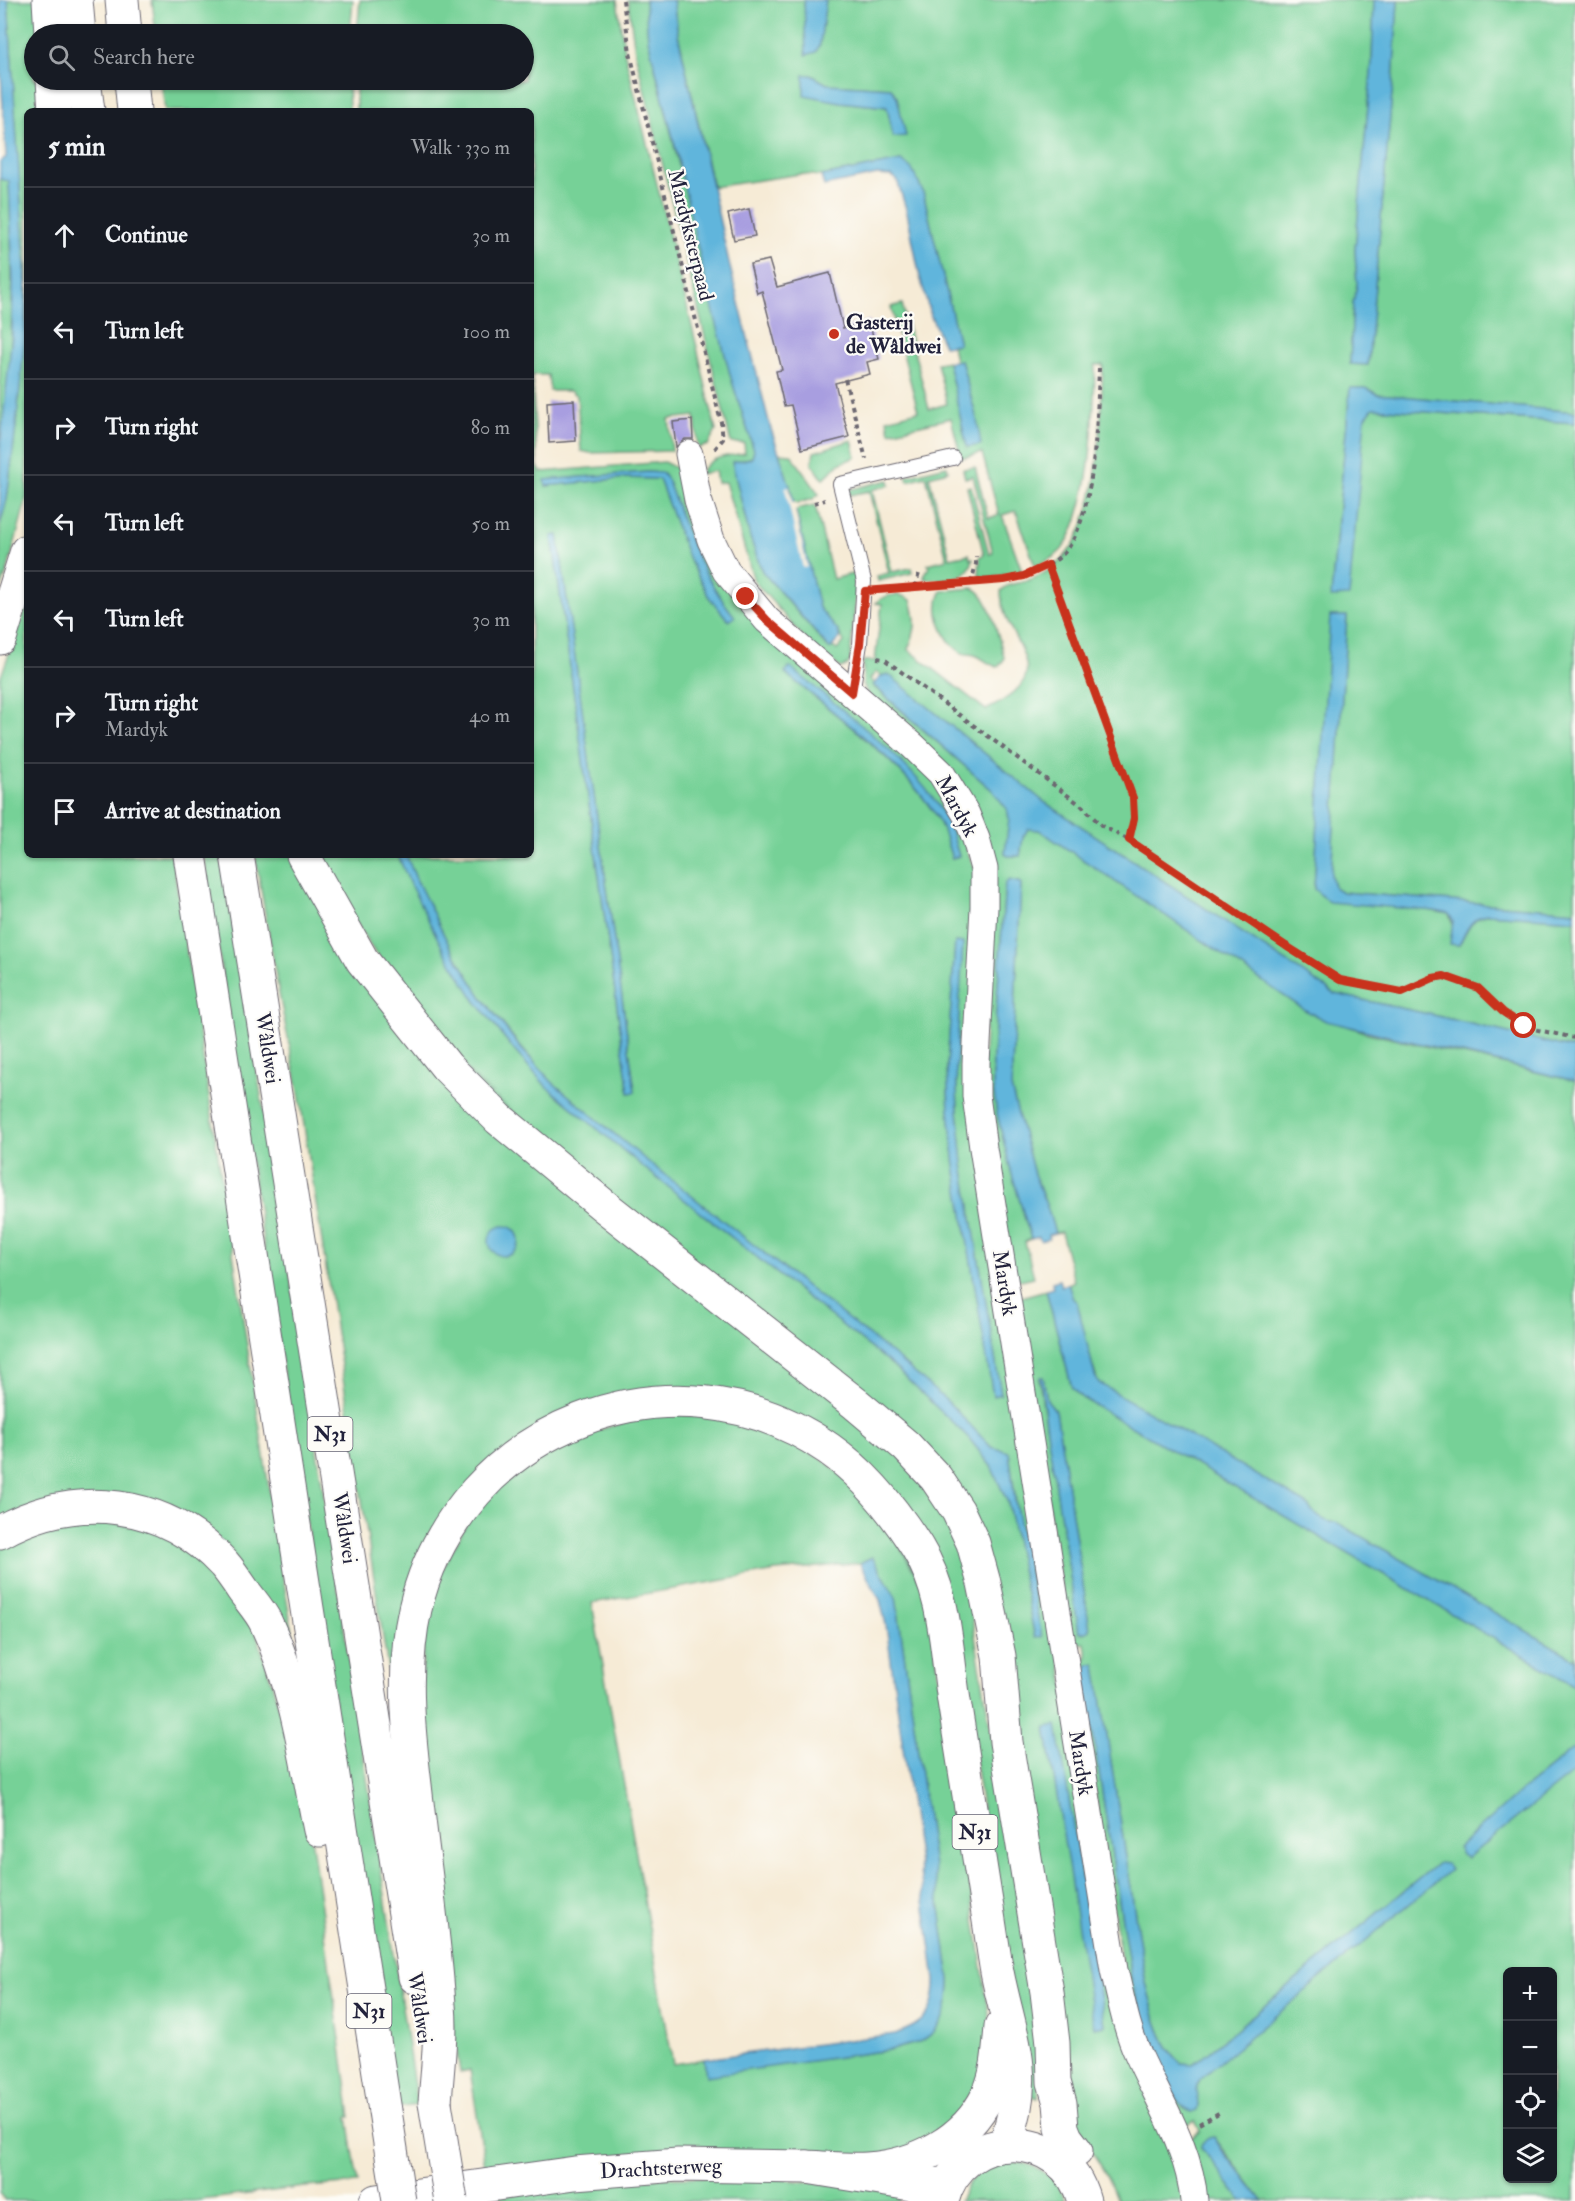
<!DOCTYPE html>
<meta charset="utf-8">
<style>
:root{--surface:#171b24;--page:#20242c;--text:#f1f3f6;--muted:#9ea1a6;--line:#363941}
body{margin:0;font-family:"IM FELL Double Pica",serif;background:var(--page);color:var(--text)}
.controls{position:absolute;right:18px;bottom:18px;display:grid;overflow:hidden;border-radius:9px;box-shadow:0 2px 4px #0004}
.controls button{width:54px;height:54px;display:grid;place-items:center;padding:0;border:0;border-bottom:2px solid var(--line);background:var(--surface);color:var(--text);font:30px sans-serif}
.stop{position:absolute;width:18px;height:18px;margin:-14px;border:4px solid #c8321e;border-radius:50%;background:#fff}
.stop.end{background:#c8321e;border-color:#fff;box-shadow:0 2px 6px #0008}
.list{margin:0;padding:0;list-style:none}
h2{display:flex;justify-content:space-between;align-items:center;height:78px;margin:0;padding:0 24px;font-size:26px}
h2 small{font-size:20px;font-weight:400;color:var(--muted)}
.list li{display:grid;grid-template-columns:39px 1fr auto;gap:18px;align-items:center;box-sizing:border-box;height:96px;padding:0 24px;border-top:2px solid var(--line)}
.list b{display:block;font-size:22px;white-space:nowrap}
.list p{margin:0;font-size:20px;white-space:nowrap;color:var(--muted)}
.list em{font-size:20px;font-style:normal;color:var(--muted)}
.icon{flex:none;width:33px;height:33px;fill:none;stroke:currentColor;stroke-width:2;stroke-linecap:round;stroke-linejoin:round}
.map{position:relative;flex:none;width:1575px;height:2201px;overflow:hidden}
.search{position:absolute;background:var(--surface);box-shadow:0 2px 4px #0004;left:24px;top:24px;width:510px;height:66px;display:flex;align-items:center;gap:15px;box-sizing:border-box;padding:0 21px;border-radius:33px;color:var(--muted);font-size:22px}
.panel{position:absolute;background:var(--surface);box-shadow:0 2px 4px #0004;left:24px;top:108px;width:510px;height:750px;border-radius:9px}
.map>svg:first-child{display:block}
.green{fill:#76d197;stroke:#4c7a69;stroke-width:1.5;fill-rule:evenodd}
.water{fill:#60b5dc;stroke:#416c8c;stroke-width:1.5}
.pier{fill:#f6ebd6}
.building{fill:#a89ee0}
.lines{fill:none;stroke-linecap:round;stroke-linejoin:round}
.lane-casing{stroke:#6c6871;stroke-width:16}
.street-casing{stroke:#6c6871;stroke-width:29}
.primary-casing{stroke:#6c6871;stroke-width:35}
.highway-casing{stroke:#6c6871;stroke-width:35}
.path{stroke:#6c6871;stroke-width:4;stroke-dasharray:4.5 4.5;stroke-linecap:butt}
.lane{stroke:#fff;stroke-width:14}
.street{stroke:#fff;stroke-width:27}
.primary{stroke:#fff;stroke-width:33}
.highway{stroke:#fff;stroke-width:33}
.highway-bridge-casing{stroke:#6c6871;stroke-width:35;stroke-linecap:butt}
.highway-bridge{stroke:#fff;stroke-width:33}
.route{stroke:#c8321e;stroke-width:8}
.poi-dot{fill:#c8321e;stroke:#fdfcf7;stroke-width:2}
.labels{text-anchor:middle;stroke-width:4.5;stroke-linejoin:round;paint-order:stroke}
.shield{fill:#fdfcf7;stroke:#646373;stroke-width:1.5}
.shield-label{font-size:20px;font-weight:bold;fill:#22223b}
.street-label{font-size:21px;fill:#22223b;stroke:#fdfcf7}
.poi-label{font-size:21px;font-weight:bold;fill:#22223b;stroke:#fdfcf7;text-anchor:start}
</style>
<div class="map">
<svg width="1575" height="2201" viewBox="0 0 1575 2201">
<rect width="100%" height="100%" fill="#fdfcf7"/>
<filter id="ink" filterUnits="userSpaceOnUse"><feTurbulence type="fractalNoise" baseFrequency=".0167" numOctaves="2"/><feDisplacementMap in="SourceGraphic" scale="12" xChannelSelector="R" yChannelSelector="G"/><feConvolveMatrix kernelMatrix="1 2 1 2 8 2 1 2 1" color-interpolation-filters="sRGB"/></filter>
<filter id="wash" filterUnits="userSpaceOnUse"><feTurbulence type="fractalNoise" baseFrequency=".008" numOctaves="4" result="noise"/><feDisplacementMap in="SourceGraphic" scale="24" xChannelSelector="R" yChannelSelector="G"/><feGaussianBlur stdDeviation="1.35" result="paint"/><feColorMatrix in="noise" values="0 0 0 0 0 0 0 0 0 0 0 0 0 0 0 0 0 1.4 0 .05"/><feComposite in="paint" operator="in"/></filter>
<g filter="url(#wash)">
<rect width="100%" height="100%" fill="#f6ebd6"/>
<g class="green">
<polygon points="8,0 38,0 40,34 34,34 34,80 43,80 44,111 27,111 27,497 7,572 0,591 0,525 7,499 16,426 25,337 26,284"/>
<polygon points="152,0 353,0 350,34 156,34"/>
<path d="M360,0H617L625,54L696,343L716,431L708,445L698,448L695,416L669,419L672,451L590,453L581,451L577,396L570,391H550L548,375H532L537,466L541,472L664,462L680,470L707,546L936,776L976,872L970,1062L1108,1971L1169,2136L1187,2201H1117C1108,2174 1095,2155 1078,2133L962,1508L505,1112L408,1005L313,855H398L410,884L475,1000L514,1050L547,1087L642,1166L891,1364L968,1437L991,1466L1008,1503L1035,1638L1009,1452L991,1447L948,1402L896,1357L641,1156L552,1082L520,1046L481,996L450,947L417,881L406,855H531V111H356V80H524V34H357ZM648,472L662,473L668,481C686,531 701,575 734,616L729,621L709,597L688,557L659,479L625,478L546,486L545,480ZM558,535L635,1092L629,1093L552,536ZM790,667L904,765L948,822L959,856L952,858C948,847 945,834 940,823C907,765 836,716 785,673ZM955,942L962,943L956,1068L958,1110L963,1164L1001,1394L993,1395L955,1166L949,1111L947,1068ZM1057,1726L1105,2025L1095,2027L1046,1727Z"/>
<path d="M628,0H645L648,39L731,378L754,450L753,457L732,462L750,537L762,571L829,649L833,647L837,650L844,642L838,631L819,608L795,509L815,505L833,579L856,573L857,581L850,660L848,665L841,668L811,646L754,581L725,482L717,483L715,471L700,474C708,456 727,456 745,453L744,443H731L635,52Z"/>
<path d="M673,0H804V5L820,44L826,0H1374L1372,62L1355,250L1357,285L1353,303L1350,364L1368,365L1393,82L1398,0H1575V412L1377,394L1366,388H1350L1331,596L1365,418L1373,408L1575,423V911L1342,892L1334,887L1331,875L1347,616H1331L1314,889L1449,914L1459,945C1467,930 1470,918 1488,914L1575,920V1049L1433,1015L1335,994L1044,802L888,674L881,676L876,672L870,679L874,683L873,686L992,790C997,796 1005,802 1007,809C1012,821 1006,841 1005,854L1008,856H1020L1023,837L1028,828L1039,830L1305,1010L1364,1032L1575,1081V1659L1336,1522C1327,1524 1312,1514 1308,1505L1098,1383L1068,1284L1074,1281L1061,1232L1055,1233L1047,1207L1034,1174L1011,1088L1021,884L1018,881L1005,884L993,1057V1086L997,1114L1011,1171L1031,1239L1025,1242L1034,1277L1021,1280L1009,1275L982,1096L993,857L867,693L863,683V661H875L882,604L875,603C886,594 899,592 911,600C917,621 917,629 908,649L986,710C1067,670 1002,647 1001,591C1007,583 1018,584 1026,581C1039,577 1052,569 1061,560C1103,519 1100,420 1103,365H1095C1094,415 1092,502 1065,545C1059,556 1046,561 1035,566L1016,511L1002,515L1022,571L991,578L979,576L980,556L984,555L967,487L971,486L989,554L993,553L973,476L965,478L963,469L975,467L988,518L999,515L982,453L961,458L951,418L890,432L887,419L918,411L891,307L902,304L929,409L947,404L937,363L948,361L967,447L977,420L961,361H955L952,345L959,344L923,192C917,179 913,169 901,161L821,176L801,174L713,187L678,34ZM811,75L827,84L891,88L889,113L887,107L840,102Z"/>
<polygon points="161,80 348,80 349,111 165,111"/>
<path d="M0,179L9,180C13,270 15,359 0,447Z"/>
<polygon points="852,440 856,457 839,464 823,479 812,464 814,452"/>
<polygon points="779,453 791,454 819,494 813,499 794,504"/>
<path d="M947,466L948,471L929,476L950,558L969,554L970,559L973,558C970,581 945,580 927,579L924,578L926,570L929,569L928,564L947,559L926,476L908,481L906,476Z"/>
<polygon points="889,480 890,485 872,490 892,572 911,568 912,573 878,581 877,576 889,573 869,491 850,495 848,490"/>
<path d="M972,588C990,592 999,640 1004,657L1003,661L998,667C989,665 984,659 977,656C970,653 965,656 959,651C943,639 931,609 942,591Z"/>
<polygon points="27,602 27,855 172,855 279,1554 299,1670 191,1525 0,1521 0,679"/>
<polygon points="204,855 221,855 280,1209 417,2105 396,2108"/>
<polygon points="255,855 295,855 375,990 903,1459 946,1520 960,1553 966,1581 1038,2017 1041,2061 1038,2098 1025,2094 956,1635 835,1444 631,1395 457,1501 396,1721 299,1093 279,994"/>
<path d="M1046,1290L1072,1388L1082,1398L1575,1686V1748L1521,1791L1531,1805L1575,1771V2201H1263L1214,2137L1209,2138L1201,2147L1242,2201H1201L1188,2141L1200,2131L1195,2121L1182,2127L1131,2022L1075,1661L1087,1657L1085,1643L1070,1645L1017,1301L1021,1297ZM1043,1377L1047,1400L1056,1411L1090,1630L1083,1633L1079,1632L1039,1379ZM1096,1666L1145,1978C1151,2004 1161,2046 1181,2063L1192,2064L1199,2060L1438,1863L1200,2079L1195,2091L1198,2106L1191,2112L1183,2108L1141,2016L1132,1983L1083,1670ZM1508,1972H1552V2178H1508Z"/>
<path d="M662,1412L742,1421L823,1459L874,1504L927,1593L993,2041L962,2118L899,2154L486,2172L470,2070L460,2072L441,1952L416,1747L428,1596L476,1506L552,1443ZM872,1557L896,1597L950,1980C950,2003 945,2027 923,2040C916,2044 904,2046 896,2049L707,2075L704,2059L673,2064L592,1603L776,1571L860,1563Z"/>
<polygon points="66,1517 168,1531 250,1612 304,1788 351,2117 348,2117 358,2183 305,2187 193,2201 6,2201 0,2193 0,1546"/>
<path d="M1010,2161C1038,2164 1055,2175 1066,2201H959C971,2175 981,2165 1010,2161Z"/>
<polygon points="747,2176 901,2191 899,2201 461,2201 645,2178"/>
</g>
<g class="water">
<polygon points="0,0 8,0 26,284 25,337 16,426 7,499 0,525 0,447 12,335 13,284 9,181 0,179 0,162 6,157 0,57"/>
<polygon points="645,0 673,0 678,34 730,267 770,426 790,486 819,608 838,631 840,638 830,649 762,571 750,537 732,462 752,458 754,450 731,378 704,275 675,146 648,39"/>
<polygon points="804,0 826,0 820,44 816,52 806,55"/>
<polygon points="1374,0 1398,0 1393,82 1368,365 1350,364 1353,303 1357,285 1355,250 1372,62"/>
<polygon points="804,75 811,75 827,84 891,88 897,97 906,136 893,137 887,107 840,102 804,95"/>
<polygon points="901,161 911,168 923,192 959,344 944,346 930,314 919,273 907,212 897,180 891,176 877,175 824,186 821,176"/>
<polygon points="961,360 977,420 981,445 967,447 948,362"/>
<polygon points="1350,388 1366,388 1377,394 1575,412 1575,423 1373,408 1365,418 1349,596 1331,597"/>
<path d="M648,472L662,473L668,481C686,532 700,574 735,617L729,621L709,597L688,557L659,479L625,478L546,486L545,480Z"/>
<polygon points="558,535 635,1092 629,1093 552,536"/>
<path d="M1330,616H1347L1331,875L1334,887L1342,892L1575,911V920L1487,914C1470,918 1467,930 1459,945L1450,944L1453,921L1449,914L1435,911L1329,902L1314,889Z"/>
<path d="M790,667C839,708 919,765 947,821C953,832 955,845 959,856L952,858C948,847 945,834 940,823C908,765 836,715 785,673Z"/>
<polygon points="888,674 1044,802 1335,994 1433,1015 1575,1049 1575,1081 1326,1021 1305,1010 1039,830 1028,829 1023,837 1020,856 1008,856 1005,854 1009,818 1007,809 992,790 873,685 881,676"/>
<polygon points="398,855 406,855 417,881 450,947 481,996 519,1046 552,1082 641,1156 896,1357 948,1402 991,1447 1009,1452 1015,1501 1042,1637 1035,1638 1008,1503 991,1466 968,1437 891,1364 642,1166 547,1087 514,1050 475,1000 444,951 410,884"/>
<polygon points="1009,880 1021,883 1011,1088 1034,1174 1047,1207 1055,1233 1048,1235 1049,1239 1041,1241 1039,1237 1031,1239 1011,1171 997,1114 993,1087 993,1057 1005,884"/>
<polygon points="955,942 963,943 956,1068 958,1110 963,1164 1001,1394 993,1396 955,1166 949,1111 947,1068"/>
<circle cx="504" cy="1241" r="15"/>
<path d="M1059,1280L1061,1286L1068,1284L1073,1299L1077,1302L1095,1376L1099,1383L1308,1505C1312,1514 1327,1524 1336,1522L1575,1659V1686L1082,1398L1072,1388L1046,1290L1053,1288L1052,1282Z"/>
<polygon points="1040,1377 1043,1377 1047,1400 1056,1411 1090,1630 1087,1632 1079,1632 1048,1437"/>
<path d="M872,1557L896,1597L950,1980C950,2003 945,2027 923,2040C916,2044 904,2046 896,2049L706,2076L704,2059L895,2034C925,2024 935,2012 935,1980L886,1625L880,1600L860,1563Z"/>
<path d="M1089,1664H1095L1096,1666L1145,1978C1151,2004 1161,2046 1181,2063L1192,2064L1199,2060L1438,1863L1446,1864L1450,1870L1200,2079C1191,2093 1201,2098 1197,2110L1191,2112C1169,2106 1139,2006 1132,1983L1083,1670Z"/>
<polygon points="1057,1725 1105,2025 1094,2027 1046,1727"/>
<polygon points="1575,1748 1575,1771 1467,1858 1461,1855 1458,1848 1521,1791"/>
<polygon points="1214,2137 1222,2150 1263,2201 1242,2201 1201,2147 1202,2143 1209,2138"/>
</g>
<polygon class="pier" points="789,486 792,503 797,503 798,509 795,510 807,567 803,568 785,488"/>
<g id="blocks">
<g class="building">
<polygon points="749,209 755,236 734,240 728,214"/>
<polygon points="769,260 777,287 830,273 843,328 869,321 879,359 867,362 870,374 835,383 849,437 802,449 791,405 784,406 776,371 782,370 762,291 757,293 750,264"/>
<polygon points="574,400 576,441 549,443 547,402"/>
<polygon points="692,420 693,439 685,439 676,447 673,422"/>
</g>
</g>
</g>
<g filter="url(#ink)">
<use href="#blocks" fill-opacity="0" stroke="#6c6871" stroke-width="1.5"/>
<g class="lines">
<g class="lane-casing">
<polyline id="lane" points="852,693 860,644 864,581 840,484 953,458"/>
</g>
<g class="street-casing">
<path id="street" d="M689,454L698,500L711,540L726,571L767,620L913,746L941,773L966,814L976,839L984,869V907L976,1063V1096L983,1148L1114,1970C1121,1998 1126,2028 1138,2054C1159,2101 1190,2149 1194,2201"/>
</g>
<g class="primary-casing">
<g id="primary">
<polyline points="376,2201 575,2173 678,2165 807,2167 917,2185 947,2184"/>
<path d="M942,2201C961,2126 1064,2126 1084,2201"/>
</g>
</g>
<g class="highway-casing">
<g id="highway">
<polyline points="49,0 51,34"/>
<polyline points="76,0 79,34"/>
<polyline points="122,0 125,34"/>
<polyline points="53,80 55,111"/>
<polyline points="84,80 88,111"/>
<polyline points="131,80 134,111"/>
<polyline points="0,638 27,551"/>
<polyline points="190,855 385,2111"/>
<polyline points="237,855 415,1977"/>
<polyline points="303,855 362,960 447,1067 499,1119 603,1205 856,1404 906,1446 936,1478 958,1511 973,1543 984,1583 999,1656 1006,1742 1047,1992 1053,2043 1054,2082 1060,2103 1062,2128 1066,2138 1076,2151"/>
<path d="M0,1532C76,1490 164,1499 224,1564C231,1572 237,1581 243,1590C251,1601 261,1612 266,1623C297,1688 306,1761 320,1830"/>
<path d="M435,2103C437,2071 442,2037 439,2005C434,1932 423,1858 415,1785C408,1727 402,1667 415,1609C458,1426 674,1341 829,1449C866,1475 893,1509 917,1547C946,1593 946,1649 954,1701C965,1768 975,1835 986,1902C990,1925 993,1949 997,1972C1011,2041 1031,2074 1005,2145"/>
<path d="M807,2167C827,2168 847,2170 867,2169C916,2166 966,2141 988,2095C998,2074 999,2050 1001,2027"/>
</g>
</g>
<g class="path">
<polyline points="623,0 630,53 721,422 723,439 714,450"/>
<polyline points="845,379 866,459"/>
<polyline points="814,503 825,500"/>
<polyline points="1049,565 1133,798 1134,818 1129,840"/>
<polyline points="971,583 976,564 976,556"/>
<polyline points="915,587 920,570"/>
<path d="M880,590L1004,580C1025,576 1056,566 1069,547C1096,505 1097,418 1099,368"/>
<polyline points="877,658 884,659 1082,806 1102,826 1129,840 1286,947 1340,980 1402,992 1433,978 1444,976 1478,988 1503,1013 1524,1027 1575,1038"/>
<polyline points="1199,2124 1222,2111"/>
</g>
<use href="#lane" class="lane"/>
<use href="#street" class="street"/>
<use href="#primary" class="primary"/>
<use href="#highway" class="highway"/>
<g class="highway-bridge-casing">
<g id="highway-bridge">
<polyline points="435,2103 451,2201"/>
<polyline points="385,2111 399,2201"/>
</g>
</g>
<use href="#highway-bridge" class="highway-bridge"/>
</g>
</g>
<g class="lines" filter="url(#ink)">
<polyline class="route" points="746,597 767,620 852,693 860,644 865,591 1004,580 1024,576 1048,565 1133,798 1134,818 1129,840 1286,946 1340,980 1402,992 1433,978 1444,976 1478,988 1503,1012 1524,1026"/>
</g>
<circle class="poi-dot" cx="834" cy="334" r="6"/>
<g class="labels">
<g class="shield">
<rect x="307.5" y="1417" width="45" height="34" rx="4.5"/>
<rect x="952.5" y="1815" width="45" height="34" rx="4.5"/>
<rect x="346.5" y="1994" width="45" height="34" rx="4.5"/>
</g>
<g class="shield-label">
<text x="330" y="1441">N31</text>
<text x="975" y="1839">N31</text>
<text x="369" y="2018">N31</text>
</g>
<g class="street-label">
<text transform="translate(691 235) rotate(76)" y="7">Mardyksterpaad</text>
<text transform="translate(957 806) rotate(62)" y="7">Mardyk</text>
<text transform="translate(268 1048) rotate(81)" y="7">Wâldwei</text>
<text transform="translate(1005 1283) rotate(81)" y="7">Mardyk</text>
<text transform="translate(345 1528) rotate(81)" y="7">Wâldwei</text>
<text transform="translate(1081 1763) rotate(81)" y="7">Mardyk</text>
<text transform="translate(420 2008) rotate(81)" y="7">Wâldwei</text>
<text transform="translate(661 2168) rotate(-3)" y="7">Drachtsterweg</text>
</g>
<g class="poi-label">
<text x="846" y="329">Gasterij<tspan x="846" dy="24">de Wâldwei</tspan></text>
</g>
</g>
</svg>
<div class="controls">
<button>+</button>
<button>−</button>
<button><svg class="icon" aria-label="locate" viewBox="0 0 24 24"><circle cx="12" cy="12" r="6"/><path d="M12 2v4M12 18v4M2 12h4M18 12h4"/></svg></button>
<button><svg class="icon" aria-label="layers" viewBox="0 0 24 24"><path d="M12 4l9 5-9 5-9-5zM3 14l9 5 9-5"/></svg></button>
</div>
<div class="stop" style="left:1524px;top:1026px"></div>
<div class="stop end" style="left:746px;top:597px"></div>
<div class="search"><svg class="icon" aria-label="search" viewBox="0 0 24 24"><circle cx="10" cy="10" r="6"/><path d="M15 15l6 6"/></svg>Search here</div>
<section class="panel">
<h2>5 min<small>Walk · 330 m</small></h2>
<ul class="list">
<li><svg class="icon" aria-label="ahead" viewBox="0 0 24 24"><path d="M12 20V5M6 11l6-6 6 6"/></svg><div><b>Continue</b></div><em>30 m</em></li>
<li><svg class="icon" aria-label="left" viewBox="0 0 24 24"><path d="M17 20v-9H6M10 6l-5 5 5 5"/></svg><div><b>Turn left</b></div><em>100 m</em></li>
<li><svg class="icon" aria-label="right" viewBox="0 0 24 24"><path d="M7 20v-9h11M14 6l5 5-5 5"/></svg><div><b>Turn right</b></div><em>80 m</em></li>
<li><svg class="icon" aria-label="left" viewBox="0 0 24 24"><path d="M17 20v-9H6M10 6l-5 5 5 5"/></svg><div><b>Turn left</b></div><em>50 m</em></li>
<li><svg class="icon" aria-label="left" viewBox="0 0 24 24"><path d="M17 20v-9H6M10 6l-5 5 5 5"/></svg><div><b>Turn left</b></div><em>30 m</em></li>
<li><svg class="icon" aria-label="right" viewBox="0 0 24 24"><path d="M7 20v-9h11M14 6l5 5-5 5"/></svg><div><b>Turn right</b><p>Mardyk</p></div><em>40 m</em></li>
<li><svg class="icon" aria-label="arrive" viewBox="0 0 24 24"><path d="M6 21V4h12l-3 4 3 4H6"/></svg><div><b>Arrive at destination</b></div></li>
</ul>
</section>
</div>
